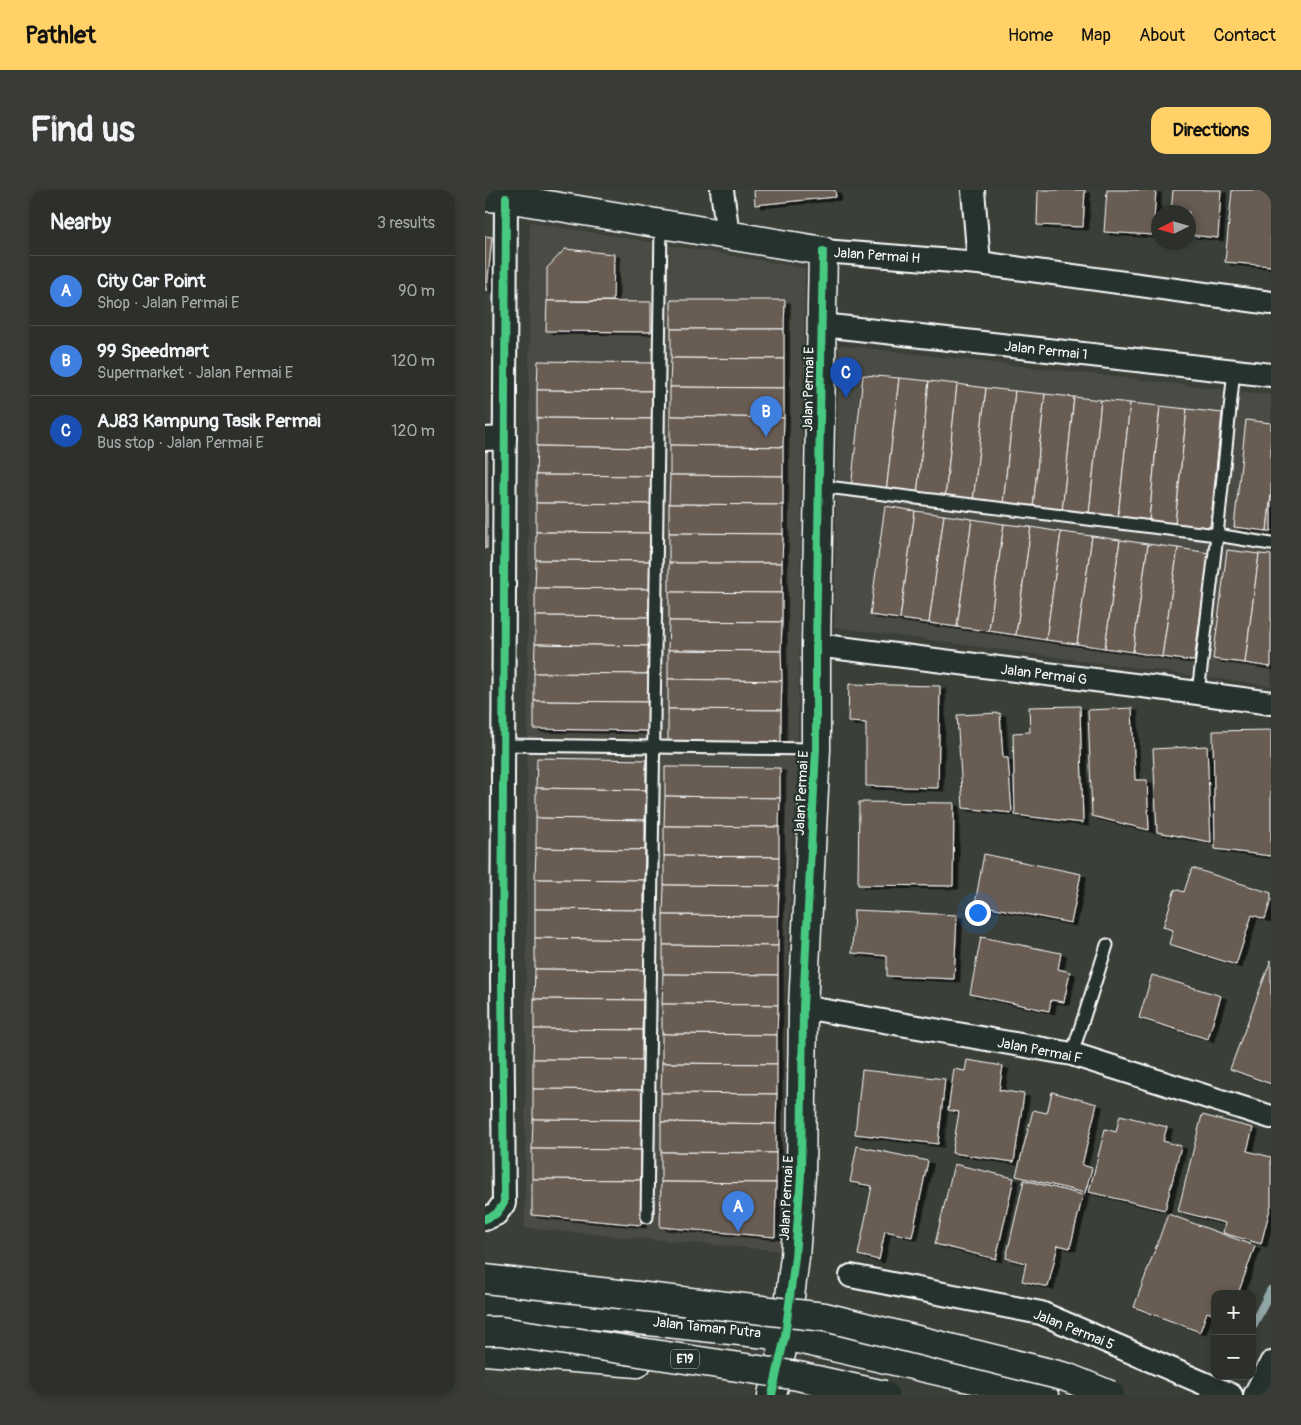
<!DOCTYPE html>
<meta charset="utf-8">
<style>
:root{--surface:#2c2f2a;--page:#383b36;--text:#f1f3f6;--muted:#a6a9a8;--line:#484a47;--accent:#ffd166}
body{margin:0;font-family:Pangolin,sans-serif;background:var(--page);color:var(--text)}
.controls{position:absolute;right:15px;bottom:15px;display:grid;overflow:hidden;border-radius:10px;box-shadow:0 2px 8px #0003}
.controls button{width:45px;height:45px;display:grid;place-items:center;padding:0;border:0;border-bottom:1px solid var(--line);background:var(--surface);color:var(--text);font:25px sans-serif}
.compass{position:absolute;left:666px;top:15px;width:45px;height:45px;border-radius:50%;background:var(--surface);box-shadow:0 2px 8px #0003;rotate:265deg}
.you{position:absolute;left:492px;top:722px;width:18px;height:18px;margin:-12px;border:4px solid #fff;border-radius:50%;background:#1a73e8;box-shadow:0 0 0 8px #1a73e833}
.badge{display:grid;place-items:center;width:32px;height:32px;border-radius:50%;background:var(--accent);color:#fff;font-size:16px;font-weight:700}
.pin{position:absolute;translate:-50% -41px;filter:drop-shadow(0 1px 2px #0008)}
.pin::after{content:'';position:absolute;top:26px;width:18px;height:15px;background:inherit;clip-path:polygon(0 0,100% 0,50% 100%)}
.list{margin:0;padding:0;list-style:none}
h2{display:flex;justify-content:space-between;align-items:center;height:65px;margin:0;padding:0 20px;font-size:21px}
h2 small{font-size:16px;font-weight:400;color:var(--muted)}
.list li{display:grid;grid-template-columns:32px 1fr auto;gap:15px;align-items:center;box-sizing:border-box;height:70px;padding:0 20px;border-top:1px solid var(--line)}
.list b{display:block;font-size:19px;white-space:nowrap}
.list p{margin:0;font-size:16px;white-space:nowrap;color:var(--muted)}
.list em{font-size:16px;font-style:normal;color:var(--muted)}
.map{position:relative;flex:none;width:786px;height:1205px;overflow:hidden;border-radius:15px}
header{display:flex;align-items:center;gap:30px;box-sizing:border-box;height:70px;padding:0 25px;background:var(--accent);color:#111}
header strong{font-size:24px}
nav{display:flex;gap:28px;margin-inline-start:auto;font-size:18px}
.intro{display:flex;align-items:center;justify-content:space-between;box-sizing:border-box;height:120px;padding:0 30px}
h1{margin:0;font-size:35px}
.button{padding:12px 22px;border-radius:15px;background:var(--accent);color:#111;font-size:18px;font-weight:700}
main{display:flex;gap:30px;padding:0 30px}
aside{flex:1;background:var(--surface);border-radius:15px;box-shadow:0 2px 8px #0003}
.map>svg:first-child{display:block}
.built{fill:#4c4c44}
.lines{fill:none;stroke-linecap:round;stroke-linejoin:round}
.stream{stroke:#91a6a7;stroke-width:9}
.building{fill:#675c52;stroke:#fff;filter:url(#shadow)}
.service-casing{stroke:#fff;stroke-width:15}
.minor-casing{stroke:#fff;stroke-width:26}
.tertiary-casing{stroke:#fff;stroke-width:31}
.service{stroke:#26332d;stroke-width:11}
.minor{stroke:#26332d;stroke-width:22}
.tertiary{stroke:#26332d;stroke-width:28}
.motorway-bridge-casing{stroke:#fff;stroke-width:31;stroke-linecap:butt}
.motorway-bridge{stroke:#26332d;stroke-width:28}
.cycleway-casing{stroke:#26332d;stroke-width:11}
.cycleway{stroke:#46c982;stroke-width:8}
.labels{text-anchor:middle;stroke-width:5;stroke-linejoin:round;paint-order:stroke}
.shield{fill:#26332d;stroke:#bec2c0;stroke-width:1}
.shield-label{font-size:12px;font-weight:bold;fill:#fff}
.street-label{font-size:14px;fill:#fff;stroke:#26332d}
</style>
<header>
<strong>Pathlet</strong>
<nav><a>Home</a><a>Map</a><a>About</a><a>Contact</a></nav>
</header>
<div class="intro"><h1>Find us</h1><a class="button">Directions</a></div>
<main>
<aside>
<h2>Nearby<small>3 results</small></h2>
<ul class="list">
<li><span class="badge" style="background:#3f7fe0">A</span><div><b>City Car Point</b><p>Shop · Jalan Permai E</p></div><em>90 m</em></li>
<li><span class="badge" style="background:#3f7fe0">B</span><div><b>99 Speedmart</b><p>Supermarket · Jalan Permai E</p></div><em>120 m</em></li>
<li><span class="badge" style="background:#1a4fb4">C</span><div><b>AJ83 Kampung Tasik Permai</b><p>Bus stop · Jalan Permai E</p></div><em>120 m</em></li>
</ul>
</aside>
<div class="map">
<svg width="786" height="1205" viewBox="0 0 786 1205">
<defs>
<filter id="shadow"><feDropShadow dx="5.5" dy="3" stdDeviation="0" flood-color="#0009"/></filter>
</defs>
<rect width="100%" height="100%" fill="#3a3f38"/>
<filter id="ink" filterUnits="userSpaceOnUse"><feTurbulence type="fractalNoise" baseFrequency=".02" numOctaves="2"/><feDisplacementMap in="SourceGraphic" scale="10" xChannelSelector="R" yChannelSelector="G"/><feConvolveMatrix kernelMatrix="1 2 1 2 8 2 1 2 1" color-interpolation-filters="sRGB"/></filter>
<g filter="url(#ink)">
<g class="built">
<polygon points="45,32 320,78 312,585 300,808 299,1061 40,1038"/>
<polygon points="354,155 786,205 786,496 349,437"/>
</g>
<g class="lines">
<polyline class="stream" points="767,1137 786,1100"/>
</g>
<g class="building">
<polygon points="269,0 350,0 351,7 270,15"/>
<polygon points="553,0 600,0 598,37 552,35"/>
<polygon points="622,0 671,0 668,45 619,42"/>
<polygon points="688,0 736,0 733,48 704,45 704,22 686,22"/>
<polygon points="747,0 786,0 786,76 740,72"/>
<polygon points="0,46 7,47 2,100 0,100"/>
<polygon points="80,59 129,64 128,111 62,111 62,78"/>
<polygon points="186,110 300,110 299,139 186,139"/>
<polygon points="62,111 166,112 166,142 61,141"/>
<polygon points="186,139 299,139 299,169 186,168"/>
<polygon points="186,168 299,169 299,198 185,197"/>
<polygon points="53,171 167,173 167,201 52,200"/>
<polygon points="378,185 414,188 401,303 366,299"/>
<polygon points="414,188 444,191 432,306 401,303"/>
<polygon points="444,191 472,194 460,309 432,306"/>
<polygon points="472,194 501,198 488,312 460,309"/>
<polygon points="185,197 299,198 299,228 185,226"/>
<polygon points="501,198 530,201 518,315 488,312"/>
<polygon points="52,200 167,201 167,229 52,228"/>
<polygon points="530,201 560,204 548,318 518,315"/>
<polygon points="560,204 589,207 577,322 548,318"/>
<polygon points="589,207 616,210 604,324 577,322"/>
<polygon points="616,210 645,213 633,328 604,324"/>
<polygon points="645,213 675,216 664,331 633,328"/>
<polygon points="675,216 702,219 690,334 664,331"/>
<polygon points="702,219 737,223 725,337 690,334"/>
<polygon points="185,226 299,228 298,257 185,255"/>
<polygon points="52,228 167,229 166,258 52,256"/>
<polygon points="761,230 786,233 786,305 782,341 749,337"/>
<rect x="0" y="252" width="2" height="106"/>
<polygon points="185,255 298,257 298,286 185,285"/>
<polygon points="52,256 166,258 166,286 51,285"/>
<polygon points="51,285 166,286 166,314 51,313"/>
<polygon points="185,285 298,286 298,315 184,314"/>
<polygon points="786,305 786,341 782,341"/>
<polygon points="51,313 166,314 166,343 51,342"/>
<polygon points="184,314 298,315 298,344 184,343"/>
<polygon points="400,316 430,321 415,429 385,425"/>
<polygon points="430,321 459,325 444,433 415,429"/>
<polygon points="459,325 487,329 472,437 444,433"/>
<polygon points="487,329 519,334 504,441 472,437"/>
<polygon points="519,334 546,337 531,445 504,441"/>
<polygon points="546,337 576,342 561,450 531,445"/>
<polygon points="51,342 166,343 166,371 51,370"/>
<polygon points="576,342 607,346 592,454 561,450"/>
<polygon points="184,343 298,344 297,373 184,373"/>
<polygon points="607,346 635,350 620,458 592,454"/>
<polygon points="635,350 663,354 648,462 620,458"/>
<polygon points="663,354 693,358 677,467 648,462"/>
<polygon points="693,358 724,363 709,471 677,467"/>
<polygon points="742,360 774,364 760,473 728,469"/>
<polygon points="774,364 786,365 786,477 760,473"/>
<polygon points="51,370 166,371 165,399 50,398"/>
<polygon points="184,373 297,373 297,403 184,402"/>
<polygon points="50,398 165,399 165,427 50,426"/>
<polygon points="184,402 297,403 297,432 184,431"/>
<polygon points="50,426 165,427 165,456 50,454"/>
<polygon points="184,431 297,432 296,461 183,460"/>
<polygon points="50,454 165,456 165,484 49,483"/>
<polygon points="183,460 296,461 297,491 183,489"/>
<polygon points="49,483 165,484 164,512 49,511"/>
<polygon points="183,489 297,491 296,520 183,519"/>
<polygon points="364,494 455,496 453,598 381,596 381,533 363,532"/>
<polygon points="49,511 164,512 164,541 49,539"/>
<polygon points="595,516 598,633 530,625 528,543 545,542 544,517"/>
<polygon points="647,518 650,590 662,590 664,640 607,626 603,520"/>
<polygon points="183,519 296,520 296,553 183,552"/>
<polygon points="515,523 518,568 523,568 527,623 478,618 472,525"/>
<polygon points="786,540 786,666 730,659 728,541"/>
<polygon points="722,556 726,652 672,642 668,559"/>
<polygon points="52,568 161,570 161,600 51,598"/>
<polygon points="180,577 295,578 295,608 180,606"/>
<polygon points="51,598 161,600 160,630 51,628"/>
<polygon points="180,606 295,608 294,637 179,636"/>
<polygon points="374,612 469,613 468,696 373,695"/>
<polygon points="51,628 160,630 160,660 51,658"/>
<polygon points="179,636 294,637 294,667 179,666"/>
<polygon points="51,658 160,660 159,690 50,689"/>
<polygon points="499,664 596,684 586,733 490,714"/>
<polygon points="179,666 294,667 294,696 179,695"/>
<polygon points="707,678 786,703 786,710 780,729 767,725 751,775 684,754 688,740 678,737 690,699 699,702"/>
<polygon points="50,689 159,690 159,720 50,719"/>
<polygon points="179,695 294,696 293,726 178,725"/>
<polygon points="50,719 159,720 159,750 50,748"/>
<polygon points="369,720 472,725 469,789 402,786 402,766 367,763"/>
<polygon points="178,725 293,726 293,756 178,755"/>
<polygon points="496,747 576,763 573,779 585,782 579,812 566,810 564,821 485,804"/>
<polygon points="50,748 159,750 159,780 50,779"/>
<polygon points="178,755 293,756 293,785 178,784"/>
<polygon points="786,770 786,894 745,879"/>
<polygon points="50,779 159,780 158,810 49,809"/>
<polygon points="178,784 293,785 293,815 177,814"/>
<polygon points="667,785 736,806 723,849 654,828"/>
<polygon points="49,809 158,810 157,840 49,839"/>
<polygon points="177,814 293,815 292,845 177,844"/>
<polygon points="49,839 157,840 157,870 48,869"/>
<polygon points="177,844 292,845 292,874 177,873"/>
<polygon points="48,869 157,870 157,900 48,899"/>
<polygon points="482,870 518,876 514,900 539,904 529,972 467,963 474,922 463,920 469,879 480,881"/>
<polygon points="177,873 292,874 292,904 176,903"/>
<polygon points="377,880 460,889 453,954 370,944"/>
<polygon points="48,899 157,900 157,930 48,929"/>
<polygon points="567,902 612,914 597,975 607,978 600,1003 531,986 548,920 562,923"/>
<polygon points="176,903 292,904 291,934 176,932"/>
<polygon points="635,925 682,937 678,951 696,956 680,1020 604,1002 620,939 631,942"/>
<polygon points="717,925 768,938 762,961 786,967 786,1015 776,1054 738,1043 740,1033 693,1021"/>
<polygon points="48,929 157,930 156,960 47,959"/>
<polygon points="176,932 291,934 291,963 176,962"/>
<polygon points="372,956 443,971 427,1047 400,1041 394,1070 373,1065 387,996 365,992"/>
<polygon points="47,959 156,960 156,990 47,989"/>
<polygon points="176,962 291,963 291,993 176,992"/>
<polygon points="469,974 529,988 511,1069 450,1054"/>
<polygon points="47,989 156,990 156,1035 47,1025"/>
<polygon points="539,990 598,1005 585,1058 573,1055 563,1097 537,1091 541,1073 521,1068"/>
<polygon points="176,992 291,993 290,1047 175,1037"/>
<polygon points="683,1024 770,1056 753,1104 730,1104 730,1125 722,1122 715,1142 649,1117"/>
</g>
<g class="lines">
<g class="service-casing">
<g id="service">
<polyline points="334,296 732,345 786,354"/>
<polyline points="713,503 732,345 749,180"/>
<polyline points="18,555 331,559"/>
<polyline points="587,864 622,755"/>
<polyline points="162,1027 176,35"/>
</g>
</g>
<g class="minor-casing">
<g id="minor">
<polyline points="237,0 243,46"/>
<polyline points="488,0 494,73"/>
<polyline points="338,61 494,73 786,113"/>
<polyline points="337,135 786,185"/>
<polyline points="0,249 20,248"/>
<polyline points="331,455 713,503 786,513"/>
<polyline points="318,817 587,864 786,927"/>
<polyline points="0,1029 11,1024 19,1013 17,789 21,8"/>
<polyline points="366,1086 556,1123 746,1205"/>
<polyline points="770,1205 786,1173"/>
</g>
</g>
<g class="tertiary-casing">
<g id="tertiary">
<polyline points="0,7 21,8 338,61 331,455 331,559 318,817 316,985 310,1067 300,1146 287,1205"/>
<polyline points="0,1113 300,1146 559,1205"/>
<polyline points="0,1161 152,1173"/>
</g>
</g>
<use href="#service" class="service"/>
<use href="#minor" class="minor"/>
<use href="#tertiary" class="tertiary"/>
<g class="motorway-bridge-casing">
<g id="motorway-bridge">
<polyline points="0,1089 340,1127 581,1187 625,1205"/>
<polyline points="0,1141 16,1141 313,1186 399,1205"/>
</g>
</g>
<use href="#motorway-bridge" class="motorway-bridge"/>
<g class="cycleway-casing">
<g id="cycleway">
<polyline points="0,1029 11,1024 19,1013 17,789 21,8"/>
<polyline points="287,1205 300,1146 310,1067 316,985 318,817 331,559 331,455 338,61"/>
</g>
</g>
<use href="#cycleway" class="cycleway"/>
</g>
</g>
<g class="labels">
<rect class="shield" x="186" y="1159.5" width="28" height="19" rx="4"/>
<g class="shield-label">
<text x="200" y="1173">E19</text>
</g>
<g class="street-label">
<text transform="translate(392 65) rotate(4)" y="5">Jalan Permai H</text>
<text transform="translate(561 160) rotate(6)" y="5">Jalan Permai 1</text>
<text transform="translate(323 199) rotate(-89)" y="5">Jalan Permai E</text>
<text transform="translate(559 484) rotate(7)" y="5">Jalan Permai G</text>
<text transform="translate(316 603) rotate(-87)" y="5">Jalan Permai E</text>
<text transform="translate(555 860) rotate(11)" y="5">Jalan Permai F</text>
<text transform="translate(301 1008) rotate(-87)" y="5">Jalan Permai E</text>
<text transform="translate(222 1137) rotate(6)" y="5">Jalan Taman Putra</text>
<text transform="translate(589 1139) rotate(22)" y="5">Jalan Permai 5</text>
</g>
</g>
</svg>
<div class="controls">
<button>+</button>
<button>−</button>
</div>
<svg class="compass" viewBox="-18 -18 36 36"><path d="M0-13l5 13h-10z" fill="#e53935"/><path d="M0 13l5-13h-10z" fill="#a6a9a8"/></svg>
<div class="you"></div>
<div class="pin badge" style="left:253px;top:1042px;background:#3f7fe0">A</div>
<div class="pin badge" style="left:281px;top:247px;background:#3f7fe0">B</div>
<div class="pin badge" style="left:361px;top:208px;background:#1a4fb4">C</div>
</div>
</main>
